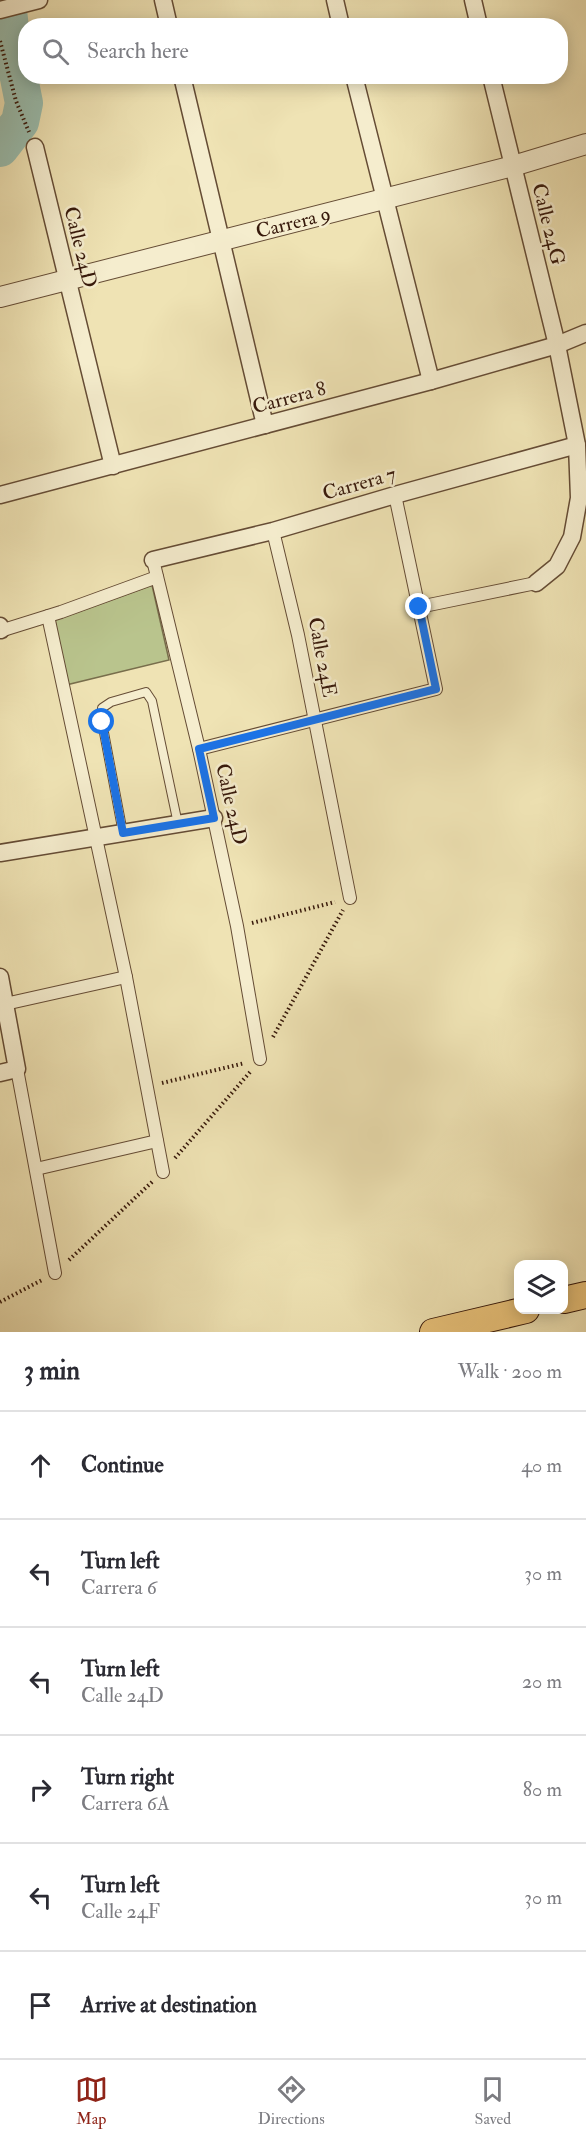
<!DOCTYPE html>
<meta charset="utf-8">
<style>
:root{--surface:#fff;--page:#f7f7f7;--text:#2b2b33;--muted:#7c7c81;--line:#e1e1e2;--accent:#8f2418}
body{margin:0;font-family:"IM FELL Double Pica",serif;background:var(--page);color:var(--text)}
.controls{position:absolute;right:18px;bottom:18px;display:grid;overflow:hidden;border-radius:12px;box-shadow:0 3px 15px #0003}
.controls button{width:54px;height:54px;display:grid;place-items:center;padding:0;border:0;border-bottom:2px solid var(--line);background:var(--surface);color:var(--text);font:30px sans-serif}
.stop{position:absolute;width:18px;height:18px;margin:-14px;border:4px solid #1a73e8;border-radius:50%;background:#fff}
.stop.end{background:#1a73e8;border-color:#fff;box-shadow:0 2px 6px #0008}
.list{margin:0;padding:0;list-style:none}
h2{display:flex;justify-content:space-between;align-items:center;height:78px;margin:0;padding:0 24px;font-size:26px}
h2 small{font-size:20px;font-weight:400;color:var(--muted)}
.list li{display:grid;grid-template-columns:39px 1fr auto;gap:18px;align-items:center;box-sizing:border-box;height:108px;padding:0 24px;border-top:2px solid var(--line)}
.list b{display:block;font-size:22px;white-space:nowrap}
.list p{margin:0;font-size:20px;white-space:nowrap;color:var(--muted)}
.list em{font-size:20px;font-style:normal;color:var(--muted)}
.icon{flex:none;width:33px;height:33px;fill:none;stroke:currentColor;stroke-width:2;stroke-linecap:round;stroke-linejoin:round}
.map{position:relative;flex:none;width:586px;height:1332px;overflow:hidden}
.search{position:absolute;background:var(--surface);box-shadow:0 3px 15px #0003;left:18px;right:18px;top:18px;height:66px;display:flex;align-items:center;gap:15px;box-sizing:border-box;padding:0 21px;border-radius:24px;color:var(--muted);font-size:22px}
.sheet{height:726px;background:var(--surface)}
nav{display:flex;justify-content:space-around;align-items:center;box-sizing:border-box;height:84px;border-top:2px solid var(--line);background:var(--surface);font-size:16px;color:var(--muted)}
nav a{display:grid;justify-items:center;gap:3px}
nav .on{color:var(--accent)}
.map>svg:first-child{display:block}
.green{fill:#b9c48d;stroke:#786e4c;stroke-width:1.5}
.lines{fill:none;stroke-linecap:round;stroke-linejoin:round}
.river{stroke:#9abeaf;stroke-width:38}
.service-casing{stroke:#654c35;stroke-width:10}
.pedestrian-casing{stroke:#654c35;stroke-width:14}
.minor-casing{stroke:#654c35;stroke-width:19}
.tertiary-casing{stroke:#654c35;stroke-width:22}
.primary-casing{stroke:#37190b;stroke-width:28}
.path{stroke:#37190b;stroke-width:4;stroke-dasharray:1.5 3;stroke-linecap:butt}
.service{stroke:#f5edce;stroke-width:8}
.pedestrian{stroke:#f5edce;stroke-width:12}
.minor{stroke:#f5edce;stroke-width:16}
.tertiary{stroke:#f5edce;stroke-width:20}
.primary{stroke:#e8c27a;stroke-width:26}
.route{stroke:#1a73e8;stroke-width:8}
.labels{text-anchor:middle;stroke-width:5;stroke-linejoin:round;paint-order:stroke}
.street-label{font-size:20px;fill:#37190b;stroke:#f5edce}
</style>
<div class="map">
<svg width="586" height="1332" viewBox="0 0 586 1332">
<rect width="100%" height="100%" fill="#efe3b4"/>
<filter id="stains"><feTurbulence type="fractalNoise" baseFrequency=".00333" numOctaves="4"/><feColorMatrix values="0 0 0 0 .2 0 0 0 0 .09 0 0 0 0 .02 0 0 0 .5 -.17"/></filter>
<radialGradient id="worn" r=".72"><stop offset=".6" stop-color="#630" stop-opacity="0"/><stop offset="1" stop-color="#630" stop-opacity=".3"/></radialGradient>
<polygon class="green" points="152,585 169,660 66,685 55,620"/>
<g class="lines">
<polyline class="river" points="0,148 20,122 24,103 11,38 8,10 4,0"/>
<g class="service-casing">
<polyline id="service" points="123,833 102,722 102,708 111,702 146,692 152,701 178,824"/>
</g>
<g class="pedestrian-casing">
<g id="pedestrian">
<polyline points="273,531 298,635 350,898"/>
<polyline points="153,560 199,749 237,926 260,1059"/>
<polyline points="419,607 536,583"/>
<polyline points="48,616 126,977 163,1172"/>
<polyline points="0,631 61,612 157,577"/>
<polyline points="199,749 436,689 395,495"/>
<polyline points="5,1004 126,977"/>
<polyline points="17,1069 55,1273"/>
<polyline points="36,1169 157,1141"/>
</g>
</g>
<g class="minor-casing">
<g id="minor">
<polyline points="163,0 169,26"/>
<polyline points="335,0 341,26"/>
<polyline points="473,0 479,26"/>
<polyline points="0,10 39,0"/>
<polyline points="182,76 265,425"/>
<polyline points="354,76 431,381"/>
<polyline points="491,76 557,345 577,445 579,498 572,537 557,566 536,583"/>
<polyline points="35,147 113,466"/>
<polyline points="0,495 431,381 557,345 586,333"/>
<polyline points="153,560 273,531 395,495 577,445"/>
<polyline points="0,626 1,630"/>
<polyline points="0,853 214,818"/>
<polyline points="0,977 17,1069 0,1073"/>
</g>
</g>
<g class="tertiary-casing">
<polyline id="tertiary" points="0,297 513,166 586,144"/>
</g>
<g class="primary-casing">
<g id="primary">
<polyline points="564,1300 586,1295"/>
<polyline points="433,1332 526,1310"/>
</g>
</g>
<g class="path">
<polyline points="0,41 16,101 29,132"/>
<polyline points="252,923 335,902"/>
<polyline points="273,1037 343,910"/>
<polyline points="162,1083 245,1063"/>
<polyline points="175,1158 251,1071"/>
<polyline points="69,1260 153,1181"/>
<polyline points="0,1302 42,1280"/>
</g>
<use href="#service" class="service"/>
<use href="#pedestrian" class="pedestrian"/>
<use href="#minor" class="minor"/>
<use href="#tertiary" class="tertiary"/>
<use href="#primary" class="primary"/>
</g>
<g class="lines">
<polyline class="route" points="102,722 123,833 214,818 199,749 436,689 419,607"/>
</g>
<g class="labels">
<g class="street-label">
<text transform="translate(293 222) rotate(-14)" y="7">Carrera 9</text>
<text transform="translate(549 224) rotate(76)" y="7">Calle 24G</text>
<text transform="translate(81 247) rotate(76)" y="7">Calle 24D</text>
<text transform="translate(289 397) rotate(-15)" y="7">Carrera 8</text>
<text transform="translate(359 483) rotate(-16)" y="7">Carrera 7</text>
<text transform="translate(323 657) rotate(79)" y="7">Calle 24E</text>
<text transform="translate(232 804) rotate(77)" y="7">Calle 24D</text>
</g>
</g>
<rect width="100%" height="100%" filter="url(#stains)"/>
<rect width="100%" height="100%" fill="url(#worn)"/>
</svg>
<div class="controls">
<button><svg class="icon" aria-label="layers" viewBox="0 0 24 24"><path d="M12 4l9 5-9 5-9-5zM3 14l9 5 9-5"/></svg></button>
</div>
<div class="stop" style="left:102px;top:722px"></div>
<div class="stop end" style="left:419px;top:607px"></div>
<div class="search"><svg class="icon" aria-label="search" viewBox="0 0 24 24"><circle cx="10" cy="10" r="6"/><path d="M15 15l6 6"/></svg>Search here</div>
</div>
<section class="sheet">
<h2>3 min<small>Walk · 200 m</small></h2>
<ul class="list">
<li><svg class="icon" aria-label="ahead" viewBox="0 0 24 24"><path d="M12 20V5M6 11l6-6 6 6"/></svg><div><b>Continue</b></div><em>40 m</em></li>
<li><svg class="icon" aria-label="left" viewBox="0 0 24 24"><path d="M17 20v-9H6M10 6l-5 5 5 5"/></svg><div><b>Turn left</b><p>Carrera 6</p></div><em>30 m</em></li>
<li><svg class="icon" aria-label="left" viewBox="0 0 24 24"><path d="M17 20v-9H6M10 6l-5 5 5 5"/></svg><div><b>Turn left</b><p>Calle 24D</p></div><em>20 m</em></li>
<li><svg class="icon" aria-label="right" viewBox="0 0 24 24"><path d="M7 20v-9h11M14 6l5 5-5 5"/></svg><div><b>Turn right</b><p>Carrera 6A</p></div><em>80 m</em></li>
<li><svg class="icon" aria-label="left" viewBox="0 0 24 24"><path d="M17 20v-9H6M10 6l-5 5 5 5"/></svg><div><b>Turn left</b><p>Calle 24F</p></div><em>30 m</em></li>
<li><svg class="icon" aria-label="arrive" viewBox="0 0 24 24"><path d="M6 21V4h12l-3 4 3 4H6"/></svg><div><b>Arrive at destination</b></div></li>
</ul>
</section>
<nav>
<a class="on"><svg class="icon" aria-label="map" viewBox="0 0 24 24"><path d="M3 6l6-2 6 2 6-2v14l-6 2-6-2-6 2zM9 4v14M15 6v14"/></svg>Map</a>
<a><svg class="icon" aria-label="directions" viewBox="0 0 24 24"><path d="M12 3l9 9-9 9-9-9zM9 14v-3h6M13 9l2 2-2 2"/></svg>Directions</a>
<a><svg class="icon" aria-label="saved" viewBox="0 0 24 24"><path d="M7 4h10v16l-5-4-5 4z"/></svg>Saved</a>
</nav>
